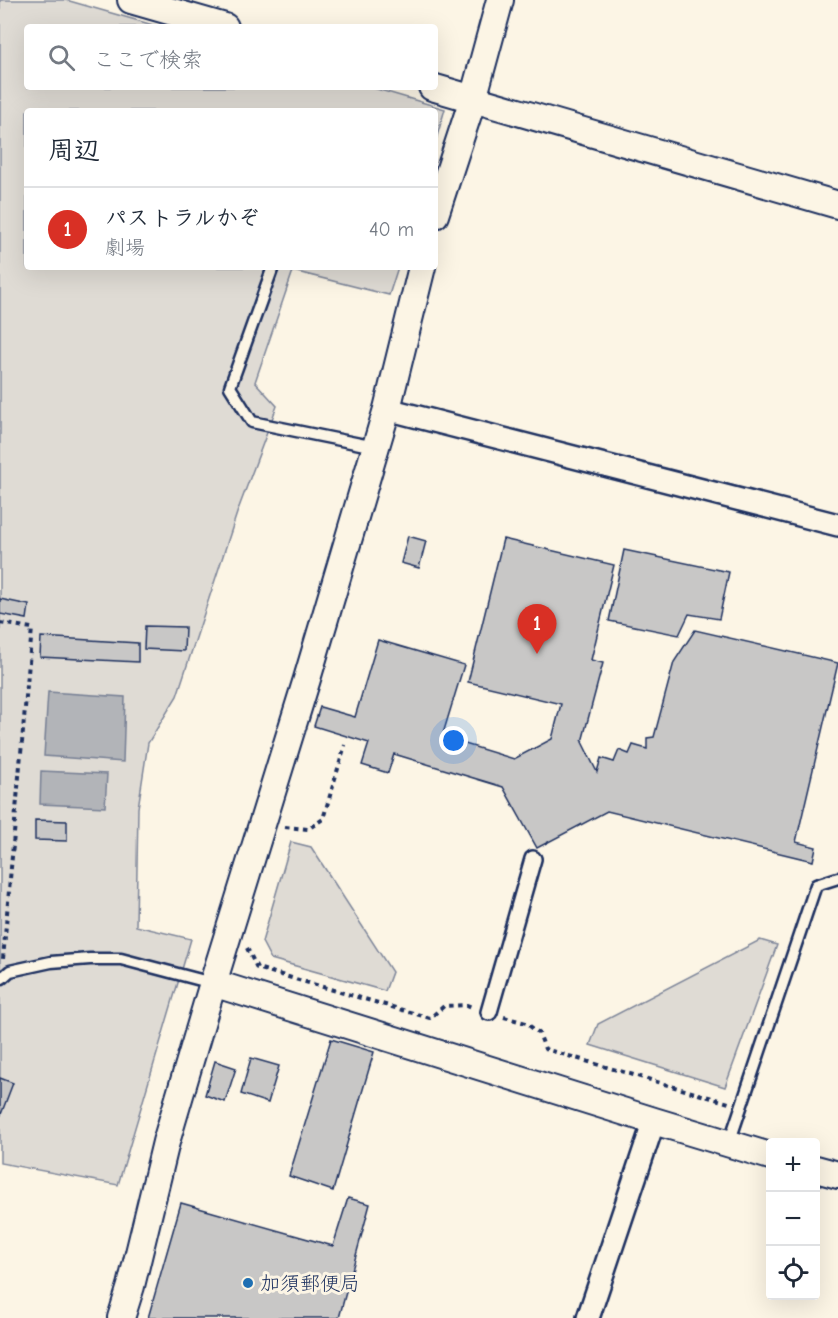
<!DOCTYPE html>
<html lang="ja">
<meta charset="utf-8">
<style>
:root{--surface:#fff;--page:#f6f6f7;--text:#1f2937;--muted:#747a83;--line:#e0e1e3;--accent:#d93025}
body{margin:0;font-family:"Comic Neue","Klee One",sans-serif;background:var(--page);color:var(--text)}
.controls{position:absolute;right:18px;bottom:18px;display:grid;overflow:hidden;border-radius:6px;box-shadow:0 6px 24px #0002}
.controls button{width:54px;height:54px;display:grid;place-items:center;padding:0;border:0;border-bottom:2px solid var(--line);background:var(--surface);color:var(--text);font:30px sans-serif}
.you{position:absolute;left:454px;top:741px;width:21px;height:21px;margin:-15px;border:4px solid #fff;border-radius:50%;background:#1a73e8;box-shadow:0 0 0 9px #1a73e833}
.badge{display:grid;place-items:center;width:39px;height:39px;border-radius:50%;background:var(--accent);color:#fff;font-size:20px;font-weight:700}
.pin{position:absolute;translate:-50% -50px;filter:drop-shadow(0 2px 3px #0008)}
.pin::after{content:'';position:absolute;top:32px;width:21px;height:18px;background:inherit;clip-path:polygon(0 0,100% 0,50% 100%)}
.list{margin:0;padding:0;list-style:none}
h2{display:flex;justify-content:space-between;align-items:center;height:78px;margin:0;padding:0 24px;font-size:26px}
h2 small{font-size:20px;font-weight:400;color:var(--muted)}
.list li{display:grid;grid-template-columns:39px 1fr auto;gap:18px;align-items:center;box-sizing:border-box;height:84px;padding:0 24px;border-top:2px solid var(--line)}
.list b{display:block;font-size:22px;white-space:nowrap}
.list p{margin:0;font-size:20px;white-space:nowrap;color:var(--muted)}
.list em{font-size:20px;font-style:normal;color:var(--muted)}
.icon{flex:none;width:33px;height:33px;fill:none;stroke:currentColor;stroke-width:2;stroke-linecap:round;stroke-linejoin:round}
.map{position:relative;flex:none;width:838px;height:1318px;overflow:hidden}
.search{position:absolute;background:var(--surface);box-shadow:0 6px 24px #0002;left:24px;top:24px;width:414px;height:66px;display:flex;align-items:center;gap:15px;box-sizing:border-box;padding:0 21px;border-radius:6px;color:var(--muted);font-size:22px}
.panel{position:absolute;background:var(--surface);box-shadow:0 6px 24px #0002;left:24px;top:108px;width:414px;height:162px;border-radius:6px}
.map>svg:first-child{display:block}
.green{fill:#dfdbd4;stroke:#7d8599;stroke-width:1.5}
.water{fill:#b2b4b8;stroke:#767f94;stroke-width:1.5}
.building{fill:#c8c7c6;stroke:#1b2f5e;stroke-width:1.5}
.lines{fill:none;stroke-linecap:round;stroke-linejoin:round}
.service-casing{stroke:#1b2f5e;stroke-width:15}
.pedestrian-casing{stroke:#1b2f5e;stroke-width:20}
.minor-casing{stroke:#1b2f5e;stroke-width:26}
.tertiary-casing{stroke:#1b2f5e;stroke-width:30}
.path{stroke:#1b2f5e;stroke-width:4;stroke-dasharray:4.5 4.5;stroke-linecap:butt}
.service{stroke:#fcf5e5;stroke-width:10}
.pedestrian{stroke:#fcf5e5;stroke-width:15}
.minor{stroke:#fcf5e5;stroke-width:21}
.tertiary{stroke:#fcf5e5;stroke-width:26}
.poi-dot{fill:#1f6fb2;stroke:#fcf5e5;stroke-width:2}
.labels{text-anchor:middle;stroke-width:6;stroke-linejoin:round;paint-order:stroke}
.poi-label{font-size:20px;fill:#1b2f5e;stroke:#fcf5e5;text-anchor:start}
</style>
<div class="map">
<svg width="838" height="1318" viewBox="0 0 838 1318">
<rect width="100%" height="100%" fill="#fcf5e5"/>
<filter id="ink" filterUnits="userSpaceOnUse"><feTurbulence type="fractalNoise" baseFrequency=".0167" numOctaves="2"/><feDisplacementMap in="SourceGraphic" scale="12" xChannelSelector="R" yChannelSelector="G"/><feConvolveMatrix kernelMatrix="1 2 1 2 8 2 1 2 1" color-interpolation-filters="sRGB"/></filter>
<g filter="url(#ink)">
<g class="green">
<polygon points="0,0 66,0 160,27 27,27 27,87 370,87 445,109 435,143 435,111 27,111 27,267 398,267 389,295 293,271 255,382 277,406 238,510 177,696 148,743 138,808 136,926 191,939 118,1185 0,1163"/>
<polygon points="291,842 311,847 392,972 385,991 271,959 262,942"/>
<polygon points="760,940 777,945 725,1087 590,1045 598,1024"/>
</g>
<g class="water">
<polygon points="48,692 125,697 123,762 44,756"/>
<polygon points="41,771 107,774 105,807 40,804"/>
</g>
<g class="building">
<polygon points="408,536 426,541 419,568 401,563"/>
<polygon points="503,539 614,565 591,660 603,663 582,742 597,772 601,758 614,762 619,750 629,754 633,745 647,749 647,738 654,737 674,662 695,630 838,663 796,842 816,847 813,861 607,811 537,848 503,787 394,754 388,773 362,765 369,743 314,726 320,707 355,717 378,640 464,665 442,737 514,759 552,739 561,704 468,682"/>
<polygon points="624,550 729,572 719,619 689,614 679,635 609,621"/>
<polygon points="0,599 29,605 27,619 0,614"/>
<polygon points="145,626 185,627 184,651 144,649"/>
<polygon points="41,637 138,643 138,662 40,657"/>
<polygon points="35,820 67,821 67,841 35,840"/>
<polygon points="331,1039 374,1052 333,1191 289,1176"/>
<polygon points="251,1058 279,1066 268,1103 241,1094"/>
<polygon points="215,1061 236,1068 225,1102 205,1095"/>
<polygon points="0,1078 13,1083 0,1117"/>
<polygon points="348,1198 370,1204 339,1318 148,1318 181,1203 333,1246"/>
</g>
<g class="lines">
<g class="service-casing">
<g id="service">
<polyline points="273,267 230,387 252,422 375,447"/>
<polyline points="0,976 2,978 10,971 51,962 90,959 121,959 212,983"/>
<polyline points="729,1143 816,885 838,878"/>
</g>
</g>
<g class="pedestrian-casing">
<polyline id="pedestrian" points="489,1012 533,859"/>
</g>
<g class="minor-casing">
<g id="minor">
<polyline points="387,409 838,525"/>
<polyline points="588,1318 654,1121"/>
</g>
</g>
<g class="tertiary-casing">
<g id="tertiary">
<polyline points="131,0 225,27"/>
<polyline points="432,87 838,205"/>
<polyline points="435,215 473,99 500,0"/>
<polyline points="213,983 654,1121 770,1156"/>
<polyline points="816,1169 838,1175"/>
<polyline points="121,1318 131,1286 166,1142 213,983 307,679 387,409 422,267"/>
</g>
</g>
<g class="path">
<polyline points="0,623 32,628 3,959"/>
<polyline points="285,827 308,829 323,819 345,745"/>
<polyline points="247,948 257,968 430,1018 444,1006 467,1005 474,1008"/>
<polyline points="504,1017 526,1023 539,1033 545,1049 729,1103"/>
</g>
<use href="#service" class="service"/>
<use href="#pedestrian" class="pedestrian"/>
<use href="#minor" class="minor"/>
<use href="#tertiary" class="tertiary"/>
</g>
</g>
<circle class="poi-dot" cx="248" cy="1283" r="6"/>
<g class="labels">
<g class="poi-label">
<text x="260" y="1290">加須郵便局</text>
</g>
</g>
</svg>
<div class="controls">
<button>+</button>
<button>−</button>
<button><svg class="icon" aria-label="locate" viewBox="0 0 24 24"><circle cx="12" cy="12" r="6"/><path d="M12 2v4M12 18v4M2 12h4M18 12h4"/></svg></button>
</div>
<div class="you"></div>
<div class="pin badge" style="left:537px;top:654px">1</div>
<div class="search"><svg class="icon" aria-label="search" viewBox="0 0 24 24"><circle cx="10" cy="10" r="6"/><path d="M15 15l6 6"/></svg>ここで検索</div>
<section class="panel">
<h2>周辺<small></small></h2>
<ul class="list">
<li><span class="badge">1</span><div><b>パストラルかぞ</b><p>劇場</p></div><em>40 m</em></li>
</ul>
</section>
</div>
